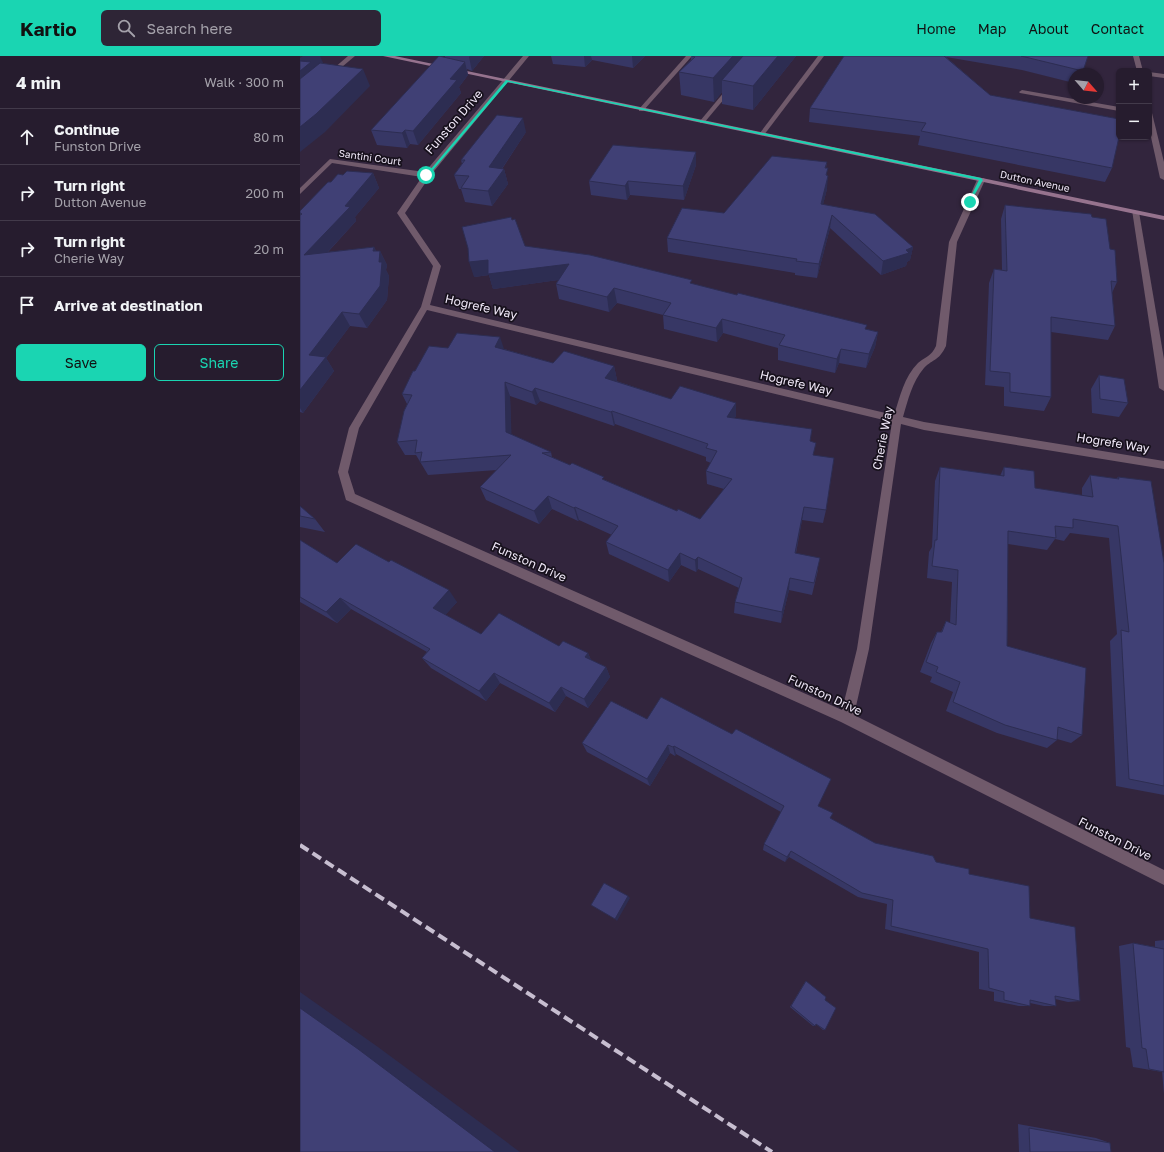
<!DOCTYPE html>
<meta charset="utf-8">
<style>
:root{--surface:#261c2e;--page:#2e2536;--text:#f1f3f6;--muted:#a4a1aa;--line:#423a4a;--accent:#1ad5b2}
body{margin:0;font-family:"Golos Text",sans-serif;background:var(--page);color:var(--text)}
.controls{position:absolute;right:12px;top:12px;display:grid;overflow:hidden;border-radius:6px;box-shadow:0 1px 3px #0004}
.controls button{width:36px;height:36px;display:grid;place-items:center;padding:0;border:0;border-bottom:1px solid var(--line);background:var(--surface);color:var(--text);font:20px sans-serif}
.compass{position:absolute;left:768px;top:12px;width:36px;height:36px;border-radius:50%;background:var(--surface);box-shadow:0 1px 3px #0004;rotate:118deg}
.stop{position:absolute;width:12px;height:12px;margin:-9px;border:3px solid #1ad5b2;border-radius:50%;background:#fff}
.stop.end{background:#1ad5b2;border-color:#fff;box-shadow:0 1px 4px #0008}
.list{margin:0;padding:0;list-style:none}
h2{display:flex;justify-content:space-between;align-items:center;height:52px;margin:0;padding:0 16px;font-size:17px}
h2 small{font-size:13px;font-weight:400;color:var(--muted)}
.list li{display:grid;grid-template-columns:26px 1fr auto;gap:12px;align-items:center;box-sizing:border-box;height:56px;padding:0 16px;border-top:1px solid var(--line)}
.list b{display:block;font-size:15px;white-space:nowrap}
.list p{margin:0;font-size:13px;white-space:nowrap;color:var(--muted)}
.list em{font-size:13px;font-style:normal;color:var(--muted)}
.actions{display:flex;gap:8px;padding:12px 16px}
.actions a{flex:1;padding:9px 0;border:1px solid var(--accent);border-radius:6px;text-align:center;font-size:14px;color:var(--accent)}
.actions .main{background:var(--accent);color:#111}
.icon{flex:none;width:22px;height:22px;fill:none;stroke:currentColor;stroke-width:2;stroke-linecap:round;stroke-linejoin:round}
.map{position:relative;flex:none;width:864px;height:1096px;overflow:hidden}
header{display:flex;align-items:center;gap:24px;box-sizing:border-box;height:56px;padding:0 20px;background:var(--accent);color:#111}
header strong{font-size:19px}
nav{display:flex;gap:22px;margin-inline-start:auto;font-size:14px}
.search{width:280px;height:36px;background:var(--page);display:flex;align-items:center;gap:10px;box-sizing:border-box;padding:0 14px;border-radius:6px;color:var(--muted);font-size:15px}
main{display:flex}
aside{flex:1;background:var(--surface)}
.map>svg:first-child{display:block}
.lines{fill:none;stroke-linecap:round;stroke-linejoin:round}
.lane{fill:#705a6b;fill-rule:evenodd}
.street{fill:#705a6b;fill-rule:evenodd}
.secondary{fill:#96738e;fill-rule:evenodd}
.rail{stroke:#c7bed0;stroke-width:4;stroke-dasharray:10 5;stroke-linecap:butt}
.wall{fill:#373765;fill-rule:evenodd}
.shaded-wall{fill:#2d2d52}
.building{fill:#404075;stroke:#2d2d52;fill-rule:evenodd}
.route{fill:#1ad5b2}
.labels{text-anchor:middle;stroke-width:3.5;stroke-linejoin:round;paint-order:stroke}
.far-street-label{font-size:10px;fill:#f0e8f8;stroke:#17111c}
.street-label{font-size:12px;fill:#f0e8f8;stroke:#17111c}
</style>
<header>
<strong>Kartio</strong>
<div class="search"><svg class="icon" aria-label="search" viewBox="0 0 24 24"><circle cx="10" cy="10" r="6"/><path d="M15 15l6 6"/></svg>Search here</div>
<nav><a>Home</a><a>Map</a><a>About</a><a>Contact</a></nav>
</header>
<main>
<aside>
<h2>4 min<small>Walk · 300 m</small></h2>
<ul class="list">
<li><svg class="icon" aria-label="ahead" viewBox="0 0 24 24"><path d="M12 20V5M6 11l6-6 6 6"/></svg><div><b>Continue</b><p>Funston Drive</p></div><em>80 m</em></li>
<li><svg class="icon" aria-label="right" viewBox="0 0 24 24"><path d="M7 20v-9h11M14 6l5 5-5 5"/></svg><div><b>Turn right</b><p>Dutton Avenue</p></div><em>200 m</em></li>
<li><svg class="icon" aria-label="right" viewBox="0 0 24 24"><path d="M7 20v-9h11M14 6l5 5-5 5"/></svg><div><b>Turn right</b><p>Cherie Way</p></div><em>20 m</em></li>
<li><svg class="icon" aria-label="arrive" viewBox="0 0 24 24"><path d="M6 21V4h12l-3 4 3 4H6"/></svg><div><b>Arrive at destination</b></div></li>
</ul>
<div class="actions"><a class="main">Save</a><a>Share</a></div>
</aside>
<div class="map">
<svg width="864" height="1096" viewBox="0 0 864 1096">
<rect width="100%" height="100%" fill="#32253d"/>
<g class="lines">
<g class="lane">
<polygon points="48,0 55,0 30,21 26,21 26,19"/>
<polygon points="849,16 864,18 864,22 849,20"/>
<polygon points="430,29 435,30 404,67 400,67 400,65"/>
<polygon points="832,154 839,156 864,303 864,335 859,332"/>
</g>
<g class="street">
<path d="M223,0H229L130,120L105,157L141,210L130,249L594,359C600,341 604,321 618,307C626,300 631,301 636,290L649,186L677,124L684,122L685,124L657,186L646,290C638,306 634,302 624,312C612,326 608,344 603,361L624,366L864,405V413L624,374L601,368L569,593L554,659L864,814V829L541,666L46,444L38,416L49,372L121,251L133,210L97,157L122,121L32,107L0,138V132L30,103L125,116ZM127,254L592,366L557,593L542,654L55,438L48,416L59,372Z"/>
<polygon points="386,0 392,0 343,55 339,55 339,53"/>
<polygon points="518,0 524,0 464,79 460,79 460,77"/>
<polygon points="833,0 839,0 843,15 837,15"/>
<polygon points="722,34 819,51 819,55 720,37 719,36"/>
<polygon points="849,55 852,57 864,106 864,124 860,122 849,72"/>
</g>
<polygon class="secondary" points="83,0 95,0 864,160 864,164"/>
<polyline class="rail" points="0,789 472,1096"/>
</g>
<g class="wall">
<polygon points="145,0 184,0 172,15 167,13 168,19 159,31 161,37 118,89 110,88 107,92 77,89 71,74 145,2"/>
<polygon points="251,0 345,0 333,12 292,4 285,11 253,8"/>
<polygon points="391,0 496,0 453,54 422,48 422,36 414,46 381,39 379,16 391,4"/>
<polygon points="544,0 788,0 782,18 774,18 774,27 722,14 646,1 690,39 812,112 805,126 618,89 620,80 509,66 510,52"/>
<polygon points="226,76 202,113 204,113 208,128 192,150 165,146 161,133 159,133 154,119 162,108 161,104"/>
<polygon points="396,96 396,109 384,144 330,139 327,144 291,139 289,125"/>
<polygon points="527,106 526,112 527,120 527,133 523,148 613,191 610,204 607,206 606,210 581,219 530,172 517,222 495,219 495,217 368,196 367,182 424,157"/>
<polygon points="73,117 79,132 55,161 56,165 28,196 74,191 76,195 80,195 87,209 86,214 89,220 87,244 67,272 50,270 26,302 34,315 3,357 0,356 0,155 31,126 43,119"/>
<polygon points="705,149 792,161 810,193 817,226 812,237 815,270 808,284 751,276 751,341 744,355 704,350 704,331 685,329 689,227 694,213 702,214 701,163"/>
<polygon points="225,190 392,228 578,276 575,291 566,312 539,307 535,317 478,304 478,292 423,277 417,286 364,273 363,259 317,247 309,256 259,243 256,228 258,224 193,233 189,219 174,221"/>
<path d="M148,292L204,293L253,307L314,310L317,324L316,325L371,343L436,360L434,362L510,385L526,454L523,467L502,464L496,497L518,514L512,539L489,534L481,567L434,557L435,546L439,532L398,513L396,516L381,509L369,526L309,498L306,486L312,479L279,464L278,465L252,453L239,468L186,444L180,431L197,414L128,419L116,399H105L97,386L107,348L102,338L115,315ZM210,340L236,349L240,345L314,370L315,368L406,401V405L411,407L406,415L407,428L424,433L400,463L377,455L270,409L252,401L251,396L211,378Z"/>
<polygon points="799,319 828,347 819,361 792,357 791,333"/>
<polygon points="640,411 700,420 704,411 735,432 782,440 782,432 790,419 816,423 818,421 864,507 864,739 816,730 810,585 817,578 809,482 770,477 764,485 755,483 747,494 708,488 707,590 782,679 771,687 757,683 757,684 747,692 697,677 646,655 653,636 630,626 632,621 620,616 631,587 637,576 641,576 646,565 650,567 652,526 627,522 629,496 632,491 635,425"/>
<polygon points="0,450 15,463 25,476 0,471"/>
<polygon points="0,484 37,507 157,546 145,559 181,578 259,590 288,597 291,604 306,611 310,621 288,652 266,640 255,656 200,627 186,645 131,612 122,602 127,596 51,553 37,567 0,546"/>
<polygon points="347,663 432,678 531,723 518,750 530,762 575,787 636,806 669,818 730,862 780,945 768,946 755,943 756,950 744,950 730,947 730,950 719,950 694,945 694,936 679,933 679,896 585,873 587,848 558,841 489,801 485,806 463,794 464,788 481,756 376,698 375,700 370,697 350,730 287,696 282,687"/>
<polygon points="864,884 864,1038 862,1016 833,1011 830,992 826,991 819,890 833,887 855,891 855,885"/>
<polygon points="506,925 525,944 525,974 523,974 516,968 515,970 513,970 490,951 505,926"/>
<polygon points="718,1068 796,1082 810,1087 811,1096 719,1096"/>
</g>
<g class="shaded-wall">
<polygon points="3,0 20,0 24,9 0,39 0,2"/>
<polygon points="170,0 184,0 172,15 169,1"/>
<polygon points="284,0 291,0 292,4 285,11"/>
<polygon points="332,0 345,0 333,12"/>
<polygon points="433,0 452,0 422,24 422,36 414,46 413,22"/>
<polygon points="478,0 496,0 453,54 453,30"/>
<polygon points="165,6 168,19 159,31 161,37 118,89 113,75 150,23"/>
<polygon points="63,13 70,30 25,76 0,96 0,71"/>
<polygon points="223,62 226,76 193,126 189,111"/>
<polygon points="105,74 110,88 107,92 102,77"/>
<polygon points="396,96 396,109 384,144 383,130"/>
<polygon points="204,113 208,128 192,150 188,135"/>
<polygon points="73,117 79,132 55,161 56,165 12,213 4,199"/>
<polygon points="528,120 527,133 520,161 521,148"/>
<polygon points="328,125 330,139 327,144 325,130"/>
<polygon points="532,159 530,172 517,222 519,208"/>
<polygon points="74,191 79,202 80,195 87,209 86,214 89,220 87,244 67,272 59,258"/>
<polygon points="613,191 610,204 607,206 606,210 581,219 583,205 606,194"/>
<polygon points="188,204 269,208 272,222 193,233 189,219 174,221 169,206"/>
<polygon points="314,232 317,247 309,256 307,241"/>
<polygon points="42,256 50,270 26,302 34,315 3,357 0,352 0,334 9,299"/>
<polygon points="422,263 423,277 417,286 416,272"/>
<polygon points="578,276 575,291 566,312 569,298"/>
<polygon points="200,281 205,296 195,291"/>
<polygon points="541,293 539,307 535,317 537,303"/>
<polygon points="314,310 317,324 308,336 305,322"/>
<polygon points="205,326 210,340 212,390 206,376"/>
<polygon points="235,332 240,345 236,349 232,336"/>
<polygon points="436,347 436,360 427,375 427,361"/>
<polygon points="312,355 315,368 314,370 311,356"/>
<polygon points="248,440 252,453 239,468 234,455"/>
<polygon points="275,451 279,464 278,465 274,452"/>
<polygon points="504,451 502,464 493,509 495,497"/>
<polygon points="380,497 381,509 369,526 368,514"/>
<polygon points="398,501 398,513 396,516 395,504"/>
<polygon points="490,522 489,534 481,567 482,556"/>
<polygon points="149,534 157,546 142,563 133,552"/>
<polygon points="40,542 51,553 37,567 26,556"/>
<polygon points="288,597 292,607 285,601"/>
<polygon points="306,611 310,621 288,652 284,643"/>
<polygon points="194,617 200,627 186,645 179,635"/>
<polygon points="261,631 266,640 255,656 249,647"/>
<polygon points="368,689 370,697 350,730 347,723"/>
<polygon points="374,690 376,698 375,700 373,691"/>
<polygon points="491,795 489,801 485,806 487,801"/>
<polygon points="328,840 330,842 317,865 315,863"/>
<polygon points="0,936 78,991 220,1096 195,1096 0,952"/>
</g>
<g class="building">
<polygon points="139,0 165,6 150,23 157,24 113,75 105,74 102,77 71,74"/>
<polygon points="392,0 433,0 413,22 379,16 395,1"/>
<polygon points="443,0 478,0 453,30 422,24"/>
<polygon points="544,0 644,0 690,39 819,63 819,81 812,112 621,75 626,67 510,52"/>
<polygon points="721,0 788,0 783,15"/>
<polygon points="0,5 11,6 0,15"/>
<polygon points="20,7 63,13 16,58 0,71 0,23"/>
<polygon points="197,59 223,62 189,111 204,113 188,135 161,132 169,120 154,119 165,104 161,104"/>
<polygon points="313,89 396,96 383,130 328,125 325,130 289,125"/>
<polygon points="472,100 527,106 525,112 528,112 526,119 528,120 521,148 575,158 613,191 606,194 609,197 583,205 532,159 519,208 496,205 497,203 367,182 382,152 424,157"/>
<polygon points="47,115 73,117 45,150 50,151 4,199 74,191 73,195 80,195 79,206 82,206 80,230 59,258 42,256 9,299 26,301 0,334 0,159 2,158 0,157 0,155 28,126 31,126 38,118 43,119"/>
<polygon points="705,149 791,158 792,161 806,163 810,193 815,194 817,226 811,225 815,270 751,261 751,341 710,336 710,317 690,315 694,213 707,215"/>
<polygon points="211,161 212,164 215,163 225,190 290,199 392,224 390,227 437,239 438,237 567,269 565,273 578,276 569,298 541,293 537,303 479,289 485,279 422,263 416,272 363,259 371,247 314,232 307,241 256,228 269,208 188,218 188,204 169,206 168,192 162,171"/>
<path d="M157,277L200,281L195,291L253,307L264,295L314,310L305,322L371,343L380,330L436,347L427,361L512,373L510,385L516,387L513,399L534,402L526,454L504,451L495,497L520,502L514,527L490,522L482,556L435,546L442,522L398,501L395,504L380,497L368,514L306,486L318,470L275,451L274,452L248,440L234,455L180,431L211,399L120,406L122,396L115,397L117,384L97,386L104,355L112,339L102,338L113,315H115L129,290L148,292ZM205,326L232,336L235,332L311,356L312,355L408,388L406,392L417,395L406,415L432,423L400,463L378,453L377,455L302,423L304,421L272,407L270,409L242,397L251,396L206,376Z"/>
<polygon points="799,319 824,323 828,347 800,343"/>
<polygon points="640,411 704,420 704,411 734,415 735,432 793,441 790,419 819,423 818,421 851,425 864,507 864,730 829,723 821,574 829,576 818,470 773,463 773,472 755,470 756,482 708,475 707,590 786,612 782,679 758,671 757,684 705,669 653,646 660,626 636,616 638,611 626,606 637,576 642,576 646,565 656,569 658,514 632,510 635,484 637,484"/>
<polygon points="0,450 15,463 0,460"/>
<polygon points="0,484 37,507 56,488 89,506 91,504 149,534 133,552 181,578 199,557 259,590 263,585 288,597 285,601 306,611 284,643 261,631 249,647 194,617 179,635 122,602 130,593 40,542 26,556 0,541"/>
<polygon points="361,641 432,678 436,673 531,723 518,750 533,757 530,762 575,787 633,800 636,806 669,813 669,818 729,830 730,862 775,871 780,945 755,940 756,950 730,944 730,950 704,944 704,936 689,932 688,893 591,870 593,844 562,837 491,795 487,801 464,788 484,750 374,690 373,691 368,689 347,723 282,687 311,645 347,663"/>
<polygon points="304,827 328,840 315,863 291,849"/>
<polygon points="833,887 864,893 864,1016 849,1013 846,993 842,992"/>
<polygon points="506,925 526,941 525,944 536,952 525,974 516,968 515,970 491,950"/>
<polygon points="0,952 58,993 195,1096 0,1096"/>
<polygon points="729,1072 810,1087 811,1096 730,1096"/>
</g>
<polygon class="route" points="206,24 681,122 683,124 670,147 668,146 679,124 208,26 128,120 125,120"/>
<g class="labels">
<g class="far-street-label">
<text transform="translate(70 101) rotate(8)" y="4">Santini Court</text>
<text transform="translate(735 125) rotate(12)" y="4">Dutton Avenue</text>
</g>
<g class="street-label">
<text transform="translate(154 66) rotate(-49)" y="4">Funston Drive</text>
<text transform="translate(181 251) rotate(13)" y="4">Hogrefe Way</text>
<text transform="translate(496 327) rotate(13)" y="4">Hogrefe Way</text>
<text transform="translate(583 382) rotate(-79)" y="4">Cherie Way</text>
<text transform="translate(813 387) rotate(9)" y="4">Hogrefe Way</text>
<text transform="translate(229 506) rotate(24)" y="4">Funston Drive</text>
<text transform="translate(525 639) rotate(25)" y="4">Funston Drive</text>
<text transform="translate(815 783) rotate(27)" y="4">Funston Drive</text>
</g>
</g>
</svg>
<div class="controls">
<button>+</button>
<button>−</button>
</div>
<svg class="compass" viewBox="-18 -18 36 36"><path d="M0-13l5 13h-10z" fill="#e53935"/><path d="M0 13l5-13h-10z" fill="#a4a1aa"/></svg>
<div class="stop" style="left:126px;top:119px"></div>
<div class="stop end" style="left:670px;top:146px"></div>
</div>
</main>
